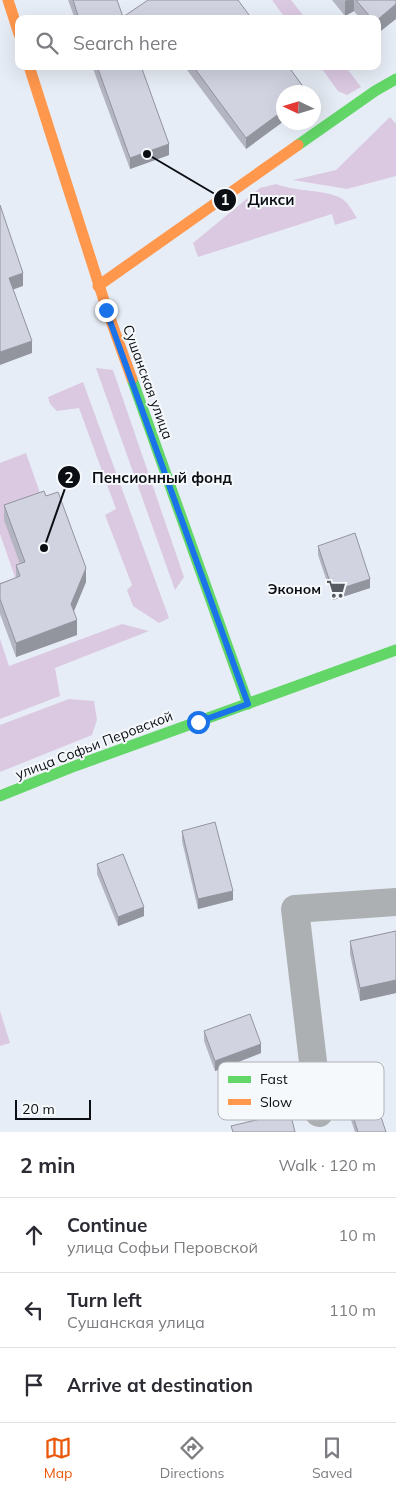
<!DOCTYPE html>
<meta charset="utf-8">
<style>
:root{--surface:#fff;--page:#f2f2f3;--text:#2b2b33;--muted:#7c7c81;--line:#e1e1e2;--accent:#ea580c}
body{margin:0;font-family:Mulish,sans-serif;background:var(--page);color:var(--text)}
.compass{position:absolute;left:276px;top:85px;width:45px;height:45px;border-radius:50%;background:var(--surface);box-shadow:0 5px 20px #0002;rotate:274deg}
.scale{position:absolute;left:15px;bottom:12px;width:76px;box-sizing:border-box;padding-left:5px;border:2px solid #0b0e13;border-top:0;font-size:14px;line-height:18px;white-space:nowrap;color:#0b0e13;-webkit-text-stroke:4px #f6f9fc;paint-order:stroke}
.stop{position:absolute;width:15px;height:15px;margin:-11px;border:4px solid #1a73e8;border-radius:50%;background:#fff}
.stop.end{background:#1a73e8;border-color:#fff;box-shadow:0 1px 5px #0008}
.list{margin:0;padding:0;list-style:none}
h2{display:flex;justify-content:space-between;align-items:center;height:65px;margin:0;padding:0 20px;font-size:21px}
h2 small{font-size:16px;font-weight:400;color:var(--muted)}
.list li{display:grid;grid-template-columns:32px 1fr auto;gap:15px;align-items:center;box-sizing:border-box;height:75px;padding:0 20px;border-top:1px solid var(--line)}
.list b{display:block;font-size:19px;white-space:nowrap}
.list p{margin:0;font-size:16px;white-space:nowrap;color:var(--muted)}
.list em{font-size:16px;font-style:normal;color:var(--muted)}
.icon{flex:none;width:28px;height:28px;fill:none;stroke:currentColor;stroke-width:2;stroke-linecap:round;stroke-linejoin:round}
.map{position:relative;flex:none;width:396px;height:1132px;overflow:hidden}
.search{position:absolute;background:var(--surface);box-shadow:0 5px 20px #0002;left:15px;right:15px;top:15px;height:55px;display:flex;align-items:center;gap:12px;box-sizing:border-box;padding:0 18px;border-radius:10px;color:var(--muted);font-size:19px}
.sheet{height:290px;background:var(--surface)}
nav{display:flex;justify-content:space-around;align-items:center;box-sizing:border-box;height:70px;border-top:1px solid var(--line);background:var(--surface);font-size:14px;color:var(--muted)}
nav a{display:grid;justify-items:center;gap:2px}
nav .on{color:var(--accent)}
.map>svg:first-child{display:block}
.green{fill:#dbc9e2}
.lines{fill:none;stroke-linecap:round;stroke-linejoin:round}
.street{stroke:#acb0b3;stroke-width:28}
.fast{stroke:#63d668;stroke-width:11}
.slow{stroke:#ff974d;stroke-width:11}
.wall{fill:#b4b5c2}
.shaded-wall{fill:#92949e}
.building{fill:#d1d3e1;stroke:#92949e}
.route{stroke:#1a73e8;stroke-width:6}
.labels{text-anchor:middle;stroke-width:4;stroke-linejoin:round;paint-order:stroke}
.street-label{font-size:14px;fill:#0b0e13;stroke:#f6f9fc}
.poi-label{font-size:14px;font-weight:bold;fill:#0b0e13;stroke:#f6f9fc;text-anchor:end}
.key{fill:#f6f9fc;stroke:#b0b2b6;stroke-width:1}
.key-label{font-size:14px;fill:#0b0e13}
.leader{fill:none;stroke:#0b0e13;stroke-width:2}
.callout-dot{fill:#0b0e13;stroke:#f6f9fc;stroke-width:2}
.mark-label{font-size:15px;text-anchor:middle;font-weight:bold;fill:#fff}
.callout-label{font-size:15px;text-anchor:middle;font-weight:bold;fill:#0b0e13;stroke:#f6f9fc;stroke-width:4;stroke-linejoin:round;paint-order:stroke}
</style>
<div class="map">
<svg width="396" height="1132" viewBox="0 0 396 1132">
<rect width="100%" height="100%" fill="#e7edf6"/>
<g class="green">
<polygon points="272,0 291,0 306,19 286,19"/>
<polygon points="320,66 345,66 361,87 347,95 338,91"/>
<polygon points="390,117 396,124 396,176 347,189 293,180 336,170"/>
<path d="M276,184C296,192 320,189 339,197C348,201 352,211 357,218L335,225L332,214L198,257L193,243L260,188Z"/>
<polygon points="96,368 113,370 184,577 175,590"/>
<polygon points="83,382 169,618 159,623 133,606 127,590 132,585 105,515 116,509 79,408 57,411 50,404 48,397"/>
<polygon points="26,453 40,493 25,576 16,580 0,534 0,463"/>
<polygon points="122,624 149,631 55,668 60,696 0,719 0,639 9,666"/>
<polygon points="69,699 94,701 97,720 92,735 0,772 0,725"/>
<polygon points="0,1011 10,1043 0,1046"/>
</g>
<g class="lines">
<polyline class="street" points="319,1113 295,909 396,902"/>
<g class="fast">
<polyline points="298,145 375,91 396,79"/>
<polyline points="132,379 248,704"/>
<polyline points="0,796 75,766 396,650"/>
</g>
<g class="slow">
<polyline points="8,0 19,34"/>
<polyline points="29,66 107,310 132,379"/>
<polyline points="98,286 298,145"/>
</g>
</g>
<g class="wall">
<polygon points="68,0 117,0 123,17 252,19 75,19"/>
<polygon points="332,0 396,0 377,19 360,19 354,11 345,16"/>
<polygon points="92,66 141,66 169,155 130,169"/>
<polygon points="184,66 288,66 307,92 284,92 284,121 246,149"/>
<polygon points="46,496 86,582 74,611 77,635 16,657 0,614 0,583 16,578 16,565 20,564 4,520 4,505"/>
<polygon points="318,546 370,588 333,600 318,555"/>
<polygon points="182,831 233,900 198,909 182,841"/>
<polygon points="97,864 144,916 118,926 97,874"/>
<polygon points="396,931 396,993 360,1001 350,954 350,941"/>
<polygon points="204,1031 261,1053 215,1071 204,1041"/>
<polygon points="348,1101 386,1132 355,1132 348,1111"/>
</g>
<g class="shaded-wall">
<polygon points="347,0 354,0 354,11 345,16 345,1"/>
<polygon points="396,4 396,19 377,34 377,20"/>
<polygon points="284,110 284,121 246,149 246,138"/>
<polygon points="169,144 169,155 130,169 130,158"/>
<polygon points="23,273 23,286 9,291 9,278"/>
<polygon points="32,341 32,353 0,365 0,352"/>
<polygon points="86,568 86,582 71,618 71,604"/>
<polygon points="370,579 370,588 333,600 333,591"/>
<polygon points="77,620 77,635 16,657 16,643"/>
<polygon points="233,891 233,900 198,909 198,899"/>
<polygon points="144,907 144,916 118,926 118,917"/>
<polygon points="396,980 396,993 360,1001 360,988"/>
<polygon points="261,1044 261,1053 215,1071 215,1061"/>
</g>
<g class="building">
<polygon points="73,0 117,0 123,17 148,0 238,0 252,19 79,19"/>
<polygon points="356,0 396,0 396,4 377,20 377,19 372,19"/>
<polygon points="97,66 141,66 169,144 130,158"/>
<polygon points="193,66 288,66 307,92 284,92 284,110 246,138"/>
<polygon points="0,205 23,273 9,278 32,341 0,352"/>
<polygon points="44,491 46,496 58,492 86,568 71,604 77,620 16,643 0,599 0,584 20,576 16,565 25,562 4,505"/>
<polygon points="355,533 370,579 333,591 318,546"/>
<polygon points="215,822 233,891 198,899 182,831"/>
<polygon points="123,854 144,907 118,917 97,864"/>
<polygon points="396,931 396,980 360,988 350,941"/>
<polygon points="250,1014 261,1044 215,1061 204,1031"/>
<polygon points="373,1093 386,1132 358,1132 348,1101"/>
<polygon points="290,1112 295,1132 233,1132 231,1126"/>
</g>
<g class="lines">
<polyline class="route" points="106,310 248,704 198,722"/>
</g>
<defs>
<g id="supermarket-bare" transform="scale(1.5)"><path d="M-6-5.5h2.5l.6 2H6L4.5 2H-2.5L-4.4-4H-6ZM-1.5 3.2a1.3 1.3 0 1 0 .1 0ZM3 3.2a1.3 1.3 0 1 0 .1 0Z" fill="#585c62" stroke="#f6f9fc" stroke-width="2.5" paint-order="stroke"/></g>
</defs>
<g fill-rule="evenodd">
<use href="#supermarket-bare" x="336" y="589"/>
</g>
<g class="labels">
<g class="street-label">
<text transform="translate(148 382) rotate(70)" y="5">Сушанская улица</text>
<text transform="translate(94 745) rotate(-21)" y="5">улица Софьи Перовской</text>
</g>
<g class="poi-label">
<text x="321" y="594">Эконом</text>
</g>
</g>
<rect x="218" y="1062" width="166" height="58" rx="8" class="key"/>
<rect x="228" y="1076" width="23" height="7" fill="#63d668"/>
<rect x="228" y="1099" width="23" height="6" fill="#ff974d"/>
<g class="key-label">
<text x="260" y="1084">Fast</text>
<text x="260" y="1107">Slow</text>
</g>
<path class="leader" d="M147 154L225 200M44 548L69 477"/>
<g class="callout-dot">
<circle cx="147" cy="154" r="5"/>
<circle cx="44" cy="548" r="5"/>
<circle cx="225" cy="200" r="12"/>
<circle cx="69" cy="477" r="12"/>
</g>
<g class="mark-label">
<text x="225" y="205">1</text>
<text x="69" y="483">2</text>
</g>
<g class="callout-label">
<text x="271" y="205">Дикси</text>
<text x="162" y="483">Пенсионный фонд</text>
</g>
</svg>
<svg class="compass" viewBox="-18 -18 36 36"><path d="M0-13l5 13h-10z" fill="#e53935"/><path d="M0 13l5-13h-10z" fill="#7c7c81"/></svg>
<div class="scale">20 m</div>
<div class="stop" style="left:198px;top:722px"></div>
<div class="stop end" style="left:106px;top:310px"></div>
<div class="search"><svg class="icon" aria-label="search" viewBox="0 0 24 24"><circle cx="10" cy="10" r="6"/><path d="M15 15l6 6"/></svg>Search here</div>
</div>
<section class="sheet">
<h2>2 min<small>Walk · 120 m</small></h2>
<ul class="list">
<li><svg class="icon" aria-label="ahead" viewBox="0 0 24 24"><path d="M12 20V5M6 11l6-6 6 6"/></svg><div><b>Continue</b><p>улица Софьи Перовской</p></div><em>10 m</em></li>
<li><svg class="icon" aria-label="left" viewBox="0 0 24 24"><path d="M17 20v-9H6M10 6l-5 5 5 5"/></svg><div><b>Turn left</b><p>Сушанская улица</p></div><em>110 m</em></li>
<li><svg class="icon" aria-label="arrive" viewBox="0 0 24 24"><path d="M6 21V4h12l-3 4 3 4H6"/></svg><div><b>Arrive at destination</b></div></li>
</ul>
</section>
<nav>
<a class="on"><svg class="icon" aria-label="map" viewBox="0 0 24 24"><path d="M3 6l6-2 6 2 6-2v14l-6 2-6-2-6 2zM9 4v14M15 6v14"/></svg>Map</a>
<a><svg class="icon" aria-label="directions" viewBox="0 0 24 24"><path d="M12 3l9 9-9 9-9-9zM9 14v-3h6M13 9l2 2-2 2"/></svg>Directions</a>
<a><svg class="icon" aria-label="saved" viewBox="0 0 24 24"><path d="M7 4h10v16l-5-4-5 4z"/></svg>Saved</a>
</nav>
